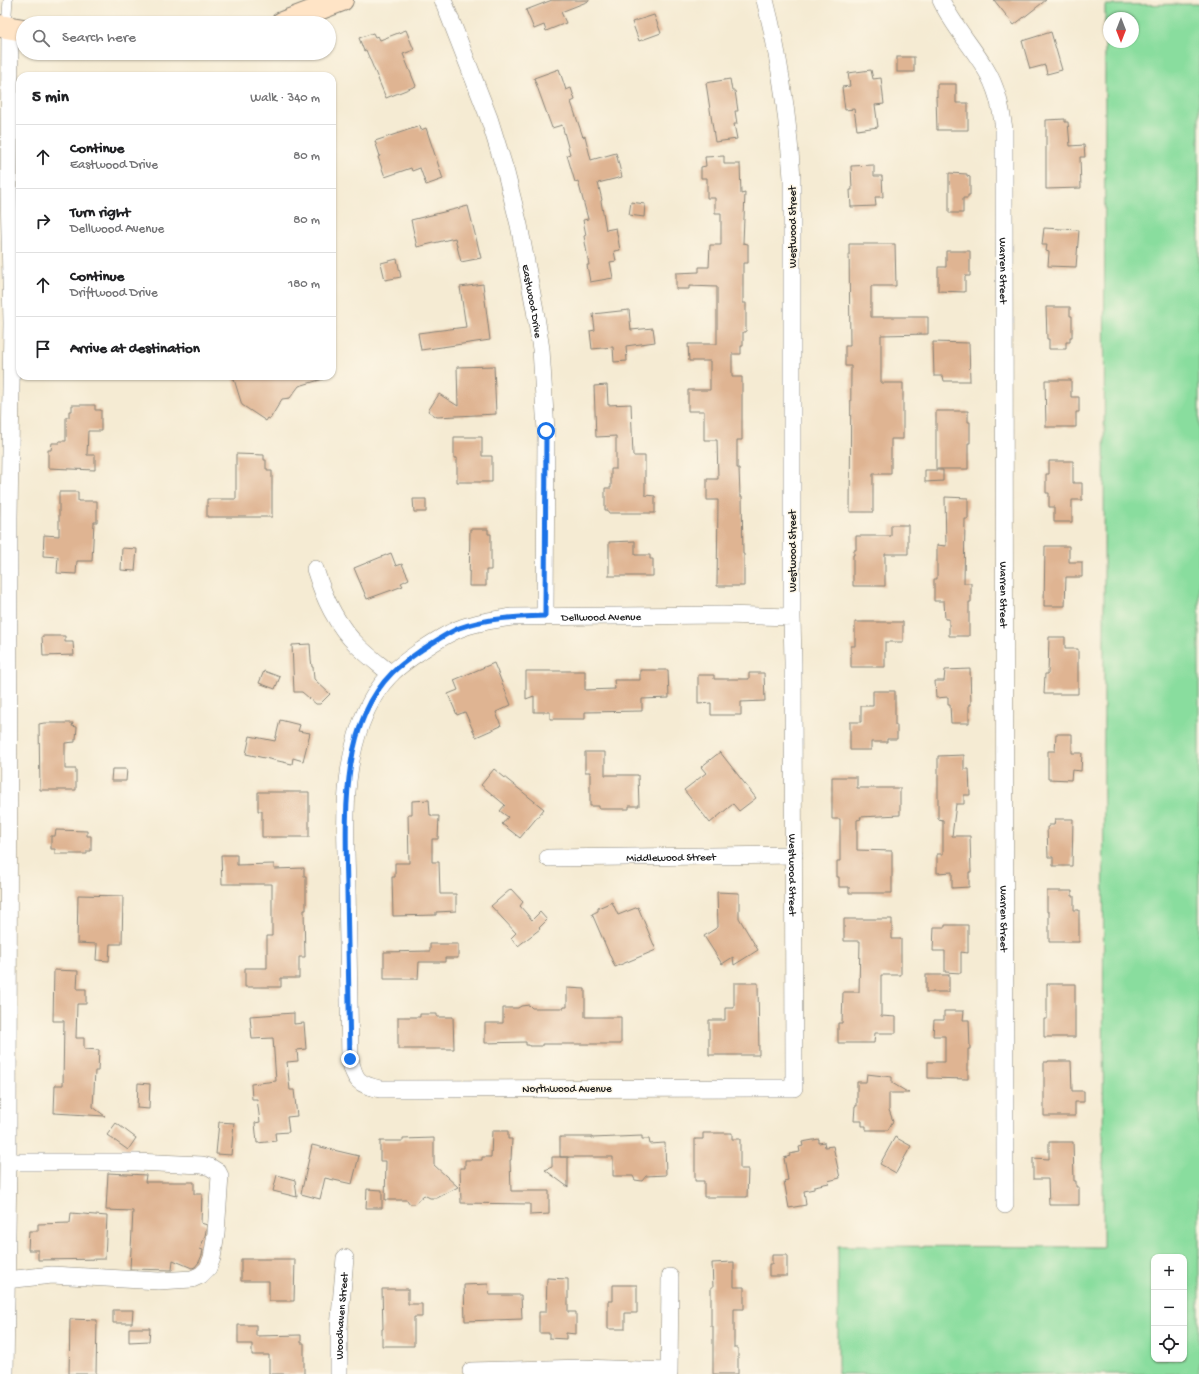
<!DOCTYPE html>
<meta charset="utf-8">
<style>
:root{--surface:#fff;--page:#f2f2f2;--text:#202124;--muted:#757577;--line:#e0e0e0}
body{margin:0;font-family:"Gochi Hand",sans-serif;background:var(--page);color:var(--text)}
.controls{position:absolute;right:12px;bottom:12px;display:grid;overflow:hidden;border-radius:8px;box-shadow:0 1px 3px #0004}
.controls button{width:36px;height:36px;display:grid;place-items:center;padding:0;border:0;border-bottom:1px solid var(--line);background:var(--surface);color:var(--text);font:20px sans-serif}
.compass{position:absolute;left:1103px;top:12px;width:36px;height:36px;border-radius:50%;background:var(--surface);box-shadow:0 1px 3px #0004;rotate:180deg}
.stop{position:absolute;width:12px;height:12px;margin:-9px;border:3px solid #1a73e8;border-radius:50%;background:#fff}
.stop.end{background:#1a73e8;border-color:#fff;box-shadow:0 1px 4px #0008}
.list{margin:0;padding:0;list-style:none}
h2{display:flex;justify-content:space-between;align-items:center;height:52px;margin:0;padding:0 16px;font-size:17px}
h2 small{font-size:13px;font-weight:400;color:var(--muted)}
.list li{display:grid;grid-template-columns:26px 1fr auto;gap:12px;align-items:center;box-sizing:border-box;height:64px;padding:0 16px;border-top:1px solid var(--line)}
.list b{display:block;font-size:15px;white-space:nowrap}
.list p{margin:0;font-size:13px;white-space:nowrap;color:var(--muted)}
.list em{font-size:13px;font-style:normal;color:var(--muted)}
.icon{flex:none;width:22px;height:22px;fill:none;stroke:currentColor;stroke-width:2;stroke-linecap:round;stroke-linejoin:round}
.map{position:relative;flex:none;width:1199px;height:1374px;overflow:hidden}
.search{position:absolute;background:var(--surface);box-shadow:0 1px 3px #0004;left:16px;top:16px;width:320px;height:44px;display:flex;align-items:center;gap:10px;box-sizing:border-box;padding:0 14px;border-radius:22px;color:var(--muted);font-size:15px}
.panel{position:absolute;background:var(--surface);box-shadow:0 1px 3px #0004;left:16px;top:72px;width:320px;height:308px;border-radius:12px}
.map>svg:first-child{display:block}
.grass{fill:#89dd9e;stroke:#527c5d;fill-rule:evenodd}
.building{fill:#dfb492}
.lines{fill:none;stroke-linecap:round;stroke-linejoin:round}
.lane-casing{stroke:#888478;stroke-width:10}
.street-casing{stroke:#888478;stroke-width:18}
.secondary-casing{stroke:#888478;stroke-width:24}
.lane{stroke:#fff;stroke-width:9}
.street{stroke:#fff;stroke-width:17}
.secondary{stroke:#ffe4c6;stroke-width:22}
.route{stroke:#1a73e8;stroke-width:5}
.labels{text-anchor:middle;stroke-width:3;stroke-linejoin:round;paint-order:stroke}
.street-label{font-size:11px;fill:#1c1c1c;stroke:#fcf5e5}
</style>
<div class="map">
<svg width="1199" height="1374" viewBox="0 0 1199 1374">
<rect width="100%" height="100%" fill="#fcf5e5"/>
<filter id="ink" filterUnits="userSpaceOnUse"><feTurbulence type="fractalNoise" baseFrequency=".025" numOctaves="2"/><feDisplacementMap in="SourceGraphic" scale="8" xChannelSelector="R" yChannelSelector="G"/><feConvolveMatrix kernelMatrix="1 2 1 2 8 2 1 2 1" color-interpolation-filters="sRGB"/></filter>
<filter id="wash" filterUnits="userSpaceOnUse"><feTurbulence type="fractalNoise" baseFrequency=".012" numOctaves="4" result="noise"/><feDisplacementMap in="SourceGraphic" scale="16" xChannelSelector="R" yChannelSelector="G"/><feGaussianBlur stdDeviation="0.9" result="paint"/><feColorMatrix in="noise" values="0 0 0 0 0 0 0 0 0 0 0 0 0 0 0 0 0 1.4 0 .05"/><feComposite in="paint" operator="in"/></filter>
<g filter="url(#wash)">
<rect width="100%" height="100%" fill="#f5ebd3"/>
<path class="grass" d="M1199,4V1374H838V1246L1103,1247L1105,5ZM1109,18H1133V42H1109ZM1154,1257H1184V1359H1154Z"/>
<g id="blocks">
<g class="building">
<polygon points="552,0 589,0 589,1 561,12 566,23 546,31 544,25 534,29 526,10"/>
<polygon points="994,0 1046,0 1014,25"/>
<polygon points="654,15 661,33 639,41 632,22"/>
<polygon points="406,30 414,50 403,54 416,86 386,98 366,50 364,51 359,38 373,33 375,37 378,36 380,40"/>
<polygon points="1051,32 1062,70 1047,74 1045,65 1030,69 1022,41"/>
<rect x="897" y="57" width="17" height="15"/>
<polygon points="559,69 566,90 571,88 575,100 571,102 583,137 585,136 591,160 616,153 622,177 598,183 602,200 601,201 606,230 616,228 620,250 614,251 616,261 610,262 613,278 590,282 587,265 589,265 584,236 586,235 583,220 588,219 578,181 575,182 567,155 570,154 562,125 552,128 534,78"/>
<polygon points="871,70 873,79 881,78 884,104 875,105 878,127 857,130 854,109 845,110 842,87 850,86 848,73"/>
<polygon points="730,79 732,91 735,91 738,111 735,111 737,124 734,124 737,139 715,142 706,83"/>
<polygon points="937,84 956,84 956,103 968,103 968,130 937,130 936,96 937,97"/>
<polygon points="1065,119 1065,122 1068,122 1070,146 1084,145 1085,157 1080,157 1081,188 1046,189 1046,120"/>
<polygon points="420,126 421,130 426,128 443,179 426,185 420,168 412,171 411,168 385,177 378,157 380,156 375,141"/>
<polygon points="724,156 724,164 740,164 741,194 745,193 743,243 748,244 748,263 743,263 743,303 746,303 746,332 743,332 743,346 741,346 741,354 732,354 732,377 742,377 742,440 737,440 737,468 739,468 740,496 742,496 743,554 744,554 744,586 717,586 718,500 707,500 707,479 718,479 717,440 704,440 704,411 688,411 688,390 710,390 710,361 689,361 688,344 717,344 717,287 689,286 689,289 676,289 676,273 699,272 699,267 709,267 710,245 721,245 721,213 715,213 715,198 707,198 707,178 701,178 701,167 706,166 705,157"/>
<polygon points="874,165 874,176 882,176 883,197 875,197 876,206 851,207 850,190 852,190 851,166"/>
<polygon points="949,173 967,174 967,176 970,177 970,195 968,195 968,198 963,198 963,213 949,213"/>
<polygon points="631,202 645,204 644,217 629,215"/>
<polygon points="468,206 481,258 461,262 455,238 417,247 411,220"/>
<polygon points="1044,228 1079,230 1076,267 1048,266 1049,252 1046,251 1047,245 1042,245"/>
<polygon points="849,244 895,244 896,286 871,286 871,317 928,317 928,334 881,335 881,383 903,383 903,439 891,439 891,474 873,474 873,512 850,512 851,366 845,366 845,346 850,346"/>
<polygon points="946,251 970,251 970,276 965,276 965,292 938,291 938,267 946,267"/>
<polygon points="397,259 401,277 385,280 381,263"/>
<polygon points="483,284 490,340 421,350 418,333 466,327 460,287"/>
<polygon points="1046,307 1070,307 1070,316 1072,316 1072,337 1070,337 1070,342 1066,342 1066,349 1049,349 1049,339 1047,339"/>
<polygon points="629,310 631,330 653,328 655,342 626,346 627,361 614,362 613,347 592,349 590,331 595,330 593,314"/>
<polygon points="933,342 969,343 970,381 944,381 943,376 934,376"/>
<polygon points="494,366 496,414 437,417 428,411 439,394 458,406 457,367"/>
<polygon points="233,376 322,376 323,379 299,386 290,398 282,399 270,419 268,418 266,421 242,405"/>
<polygon points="1045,380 1071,380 1071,397 1079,397 1079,412 1076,412 1076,427 1046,427"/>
<polygon points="607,385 608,405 631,404 633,456 645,456 645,495 655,496 655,513 608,513 608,510 605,510 605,488 611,488 611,469 616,469 616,436 596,437 594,386"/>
<polygon points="72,405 95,405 95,410 101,410 101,431 88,431 87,455 95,455 95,470 48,468 48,450 51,450 52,443 59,443 59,441 66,441 66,417 69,417 69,411 72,411"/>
<polygon points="936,411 968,411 968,422 970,422 970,443 968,443 968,469 936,469"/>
<polygon points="454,437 482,437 482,456 492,456 492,482 457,482 457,458 454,458"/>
<polygon points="236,454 264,455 264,460 266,460 266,469 268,469 268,471 272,471 272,517 207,517 207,499 236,499"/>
<polygon points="1049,461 1073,461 1073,483 1082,483 1082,500 1072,500 1072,522 1054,522 1054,507 1049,507 1049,493 1046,493 1046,474 1049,474"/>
<polygon points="925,470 943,470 943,481 925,482"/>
<polygon points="59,492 78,492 78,501 97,501 97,522 94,522 92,561 77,561 76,574 57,573 58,557 43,556 44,535 59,536"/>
<polygon points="945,497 968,498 968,519 965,519 964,583 971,583 971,602 969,602 969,636 949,636 949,619 945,619 944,601 934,601 934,579 937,579 937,545 946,546"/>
<polygon points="413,499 426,499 426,512 414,512"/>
<polygon points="891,525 908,525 908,554 885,554 885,586 853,586 853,555 854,555 854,550 856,550 856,536 891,536"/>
<polygon points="470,529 488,529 488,534 491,534 491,570 486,570 486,586 469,586"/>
<polygon points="635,541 635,555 650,555 650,559 653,559 653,576 609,576 609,542"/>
<polygon points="1045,546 1069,546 1069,562 1082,562 1082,577 1066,577 1065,606 1044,606"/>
<polygon points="122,548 137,549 135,571 121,570"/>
<polygon points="391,553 396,566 402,564 409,579 401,583 403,586 367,599 354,568"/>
<polygon points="855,622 903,622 903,642 885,642 885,667 851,667 851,646 855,646"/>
<polygon points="42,636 65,636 65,642 73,642 74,655 43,656"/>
<polygon points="1049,637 1065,637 1065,649 1078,649 1078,694 1044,694 1045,674 1048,674"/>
<polygon points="310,644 311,659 312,667 313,667 314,679 330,694 320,704 316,704 302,692 294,692 292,645"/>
<polygon points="494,663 511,705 496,712 501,726 476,737 465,712 457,715 448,694 458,690 454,680"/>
<polygon points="970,669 971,705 969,705 969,723 951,723 950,705 948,705 948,697 936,698 935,681 944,681 945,670"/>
<polygon points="640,670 668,670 669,698 642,699 642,711 585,712 585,719 550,719 550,712 534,712 534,696 526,699 526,671 585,671 585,690 615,689 614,680 640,680"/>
<polygon points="264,671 280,677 275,689 259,683"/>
<polygon points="749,673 764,673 765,701 741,702 741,715 711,715 711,703 698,704 698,675 714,675 714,679 749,679"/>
<polygon points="873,691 895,691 895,725 897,725 897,739 887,739 887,742 871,742 871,750 850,750 850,722 861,722 861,706 873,706"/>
<polygon points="280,720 300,725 298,731 310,733 303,761 293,758 292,764 246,754 250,736 275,741"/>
<polygon points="44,723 73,723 72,726 77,727 76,739 75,739 75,742 65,743 65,769 76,769 76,790 40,790 39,724"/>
<polygon points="1056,734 1072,734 1072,753 1082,753 1081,771 1072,770 1071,780 1048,779 1048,751 1055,751"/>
<polygon points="585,752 605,752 605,775 638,775 639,806 629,806 629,809 599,809 599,806 590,806 590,772 585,772"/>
<polygon points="720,752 756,798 739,811 733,804 710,823 684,790 706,773 701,767"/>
<polygon points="964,755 964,769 969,769 970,795 964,795 964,804 956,804 952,836 970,836 971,872 969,872 969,887 952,888 952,872 937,873 937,854 943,854 943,820 938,819 938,756"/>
<polygon points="112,769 127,769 126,781 111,781"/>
<polygon points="494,769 544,809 520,838 502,824 508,817 500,811 505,805 481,785"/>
<polygon points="832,777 857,777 857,788 900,788 900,815 860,817 861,819 857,820 857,850 892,851 892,893 849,893 849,887 839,887 839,877 837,877 837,861 840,861 840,819 832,819"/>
<polygon points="258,792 309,792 309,837 262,837 262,811 258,811"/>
<polygon points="429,800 430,815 432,815 432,816 439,816 438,839 432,839 432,862 439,862 440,894 456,894 456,911 436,912 436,915 393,916 392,877 395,877 395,863 409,863 408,814 412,814 412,801"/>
<polygon points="1055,819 1073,819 1072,866 1053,866 1053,857 1048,857 1047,827 1049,827 1049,825 1054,825"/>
<polygon points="56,830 87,831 87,836 91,836 91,851 87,851 87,854 55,854 55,849 51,849 51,836 55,836"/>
<polygon points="221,855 237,855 237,865 274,864 274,869 304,868 304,876 306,876 306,910 304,910 305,957 299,957 299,978 281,978 281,987 245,987 245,968 267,968 267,936 272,936 272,884 222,884"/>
<polygon points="511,889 523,902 520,906 532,920 540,912 547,920 539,928 540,929 518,946 511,938 516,933 491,906"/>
<polygon points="1047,891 1072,891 1072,896 1074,896 1074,910 1079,910 1079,942 1049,942 1049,912 1047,912"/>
<polygon points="717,892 739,893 739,918 758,950 734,965 733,957 722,964 704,936 718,927"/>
<polygon points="78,895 123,896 122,944 110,944 109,961 96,960 97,944 77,943"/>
<polygon points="612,902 618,915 638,907 656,950 615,967 592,914 598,911 598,908"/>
<polygon points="844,919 892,919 892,939 901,939 901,975 881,975 881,1016 896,1017 896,1033 875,1033 874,1043 838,1043 838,1023 842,1023 843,992 859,992 860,941 844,941"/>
<polygon points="945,925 968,925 968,953 961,952 961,973 945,972 945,951 933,951 934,927 945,927"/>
<polygon points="430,944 458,944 458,958 445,958 445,962 419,962 418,979 384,979 384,952 430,951"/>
<polygon points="54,970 78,971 77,989 86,989 86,1004 77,1004 76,1038 84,1038 84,1049 99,1050 98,1071 95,1071 93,1107 105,1116 54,1113 55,1085 63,1085 64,1021 53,1021"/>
<rect x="926" y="975" width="23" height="17"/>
<polygon points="734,983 758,983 759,1055 709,1055 709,1020 725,1020 725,1008 734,1008"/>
<polygon points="1047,984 1075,984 1075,1037 1044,1037 1044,1019 1047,1019"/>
<polygon points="567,988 585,989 585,1017 621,1017 621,1044 542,1044 542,1046 529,1046 529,1045 526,1045 526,1042 485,1043 485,1023 503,1023 503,1008 518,1008 521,1006 529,1005 532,1008 564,1008 564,1007 567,1007"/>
<polygon points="944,1011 964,1011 963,1020 969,1020 970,1049 968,1049 968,1079 928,1078 928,1062 945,1062 945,1036 933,1036 934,1020 944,1020"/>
<polygon points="294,1013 294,1024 304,1023 306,1049 297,1050 298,1061 287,1062 290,1090 294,1090 297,1116 287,1117 289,1132 275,1133 276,1141 257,1143 255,1123 260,1122 257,1099 252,1099 251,1084 276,1081 273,1038 252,1039 250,1016"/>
<polygon points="420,1014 437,1014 437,1017 453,1017 454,1049 398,1049 398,1017 420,1017"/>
<polygon points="1048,1061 1071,1061 1072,1091 1084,1091 1084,1102 1075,1102 1075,1116 1044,1116 1044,1062 1048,1062"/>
<polygon points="867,1074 892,1077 892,1083 909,1093 889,1093 889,1110 893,1121 888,1130 866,1130 866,1126 862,1126 862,1121 854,1121 855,1106 857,1106 857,1082 866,1082"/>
<polygon points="138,1083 150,1084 149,1109 137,1108"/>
<polygon points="219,1122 234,1123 231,1155 216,1154"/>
<polygon points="116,1123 136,1138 128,1150 107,1135"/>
<polygon points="492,1131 508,1131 508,1139 512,1139 511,1160 510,1160 511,1191 549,1191 549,1214 530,1215 530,1204 461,1203 460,1168 465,1168 465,1160 482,1160 482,1157 491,1157"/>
<polygon points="703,1133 732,1133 732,1139 740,1139 740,1169 748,1169 747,1197 704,1197 704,1181 695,1181 695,1139 703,1139"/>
<polygon points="642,1136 642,1139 649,1139 650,1144 665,1143 666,1175 646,1176 642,1181 635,1180 633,1176 613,1176 613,1157 560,1157 560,1137 592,1137 592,1138"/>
<polygon points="895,1137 911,1146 896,1173 880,1164"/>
<polygon points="434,1138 434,1165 458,1187 437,1198 430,1198 424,1195 414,1204 410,1204 407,1200 385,1200 386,1161 380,1161 380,1141 403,1141 403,1139"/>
<polygon points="819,1139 819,1143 824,1142 825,1147 833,1146 840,1178 828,1181 829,1183 814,1186 814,1189 804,1191 806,1205 789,1208 784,1181 788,1180 784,1158 790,1156 789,1154 800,1152 799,1147 803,1146 802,1142"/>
<polygon points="1049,1142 1073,1142 1074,1181 1076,1181 1076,1187 1079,1187 1079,1205 1049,1205 1048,1179 1033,1179 1033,1158 1049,1159"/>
<polygon points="312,1145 359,1156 352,1184 325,1178 320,1199 301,1194"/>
<polygon points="552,1157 568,1157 568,1187 545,1170 552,1167"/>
<polygon points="108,1173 146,1175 145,1182 194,1182 194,1194 202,1194 201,1223 207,1225 205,1236 200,1249 203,1250 202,1255 199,1262 195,1267 192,1268 173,1260 172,1270 130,1269 133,1211 106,1210"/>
<polygon points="277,1175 295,1180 297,1197 273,1191"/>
<polygon points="367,1189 382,1190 382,1208 366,1208"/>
<polygon points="71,1213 107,1216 105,1259 38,1260 38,1250 28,1250 29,1231 38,1231 38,1224 70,1223"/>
<polygon points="772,1255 787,1255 787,1276 769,1276 769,1264 772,1264"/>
<polygon points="241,1259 295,1259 294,1301 269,1301 269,1281 241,1281"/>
<polygon points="734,1262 734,1287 744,1287 744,1309 734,1309 734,1348 738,1348 738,1374 713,1374 713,1326 711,1326 711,1287 713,1287 712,1263"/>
<polygon points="547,1278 568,1279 568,1312 576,1312 576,1334 566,1333 566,1339 549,1338 549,1333 539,1333 539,1312 546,1312"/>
<polygon points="488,1284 489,1295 521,1295 522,1319 465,1321 464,1285"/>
<polygon points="613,1285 637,1285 637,1313 625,1313 625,1329 608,1329 608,1301 613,1301"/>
<polygon points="382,1289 408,1289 408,1304 422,1304 422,1317 414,1317 414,1346 382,1346 382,1329 383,1329"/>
<polygon points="113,1310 133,1310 132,1323 113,1323"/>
<polygon points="70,1319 97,1320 96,1374 69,1374"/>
<polygon points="238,1325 256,1325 256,1336 301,1335 301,1343 304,1343 304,1374 269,1374 269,1355 252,1355 252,1344 238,1344"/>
<polygon points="129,1328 150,1328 149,1341 129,1342"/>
</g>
</g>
</g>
<g filter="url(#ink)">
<use href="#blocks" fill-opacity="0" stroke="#888478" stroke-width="1"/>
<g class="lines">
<g class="lane-casing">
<polyline id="lane" points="6,27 8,0"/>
</g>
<g class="street-casing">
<g id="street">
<path id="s1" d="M443,0L489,118L506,173L519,225L535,310L541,349L546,431L545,616"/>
<path id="s2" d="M765,0C780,58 788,118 792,178V617L793,662L794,1088L380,1089C358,1084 355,1081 350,1059C349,1001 348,944 347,887C346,853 344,814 348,781C352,744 364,701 391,674C401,664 412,657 422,650C434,642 446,634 459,629C476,622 494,620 512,617L723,615L792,617"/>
<path id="s3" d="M941,0C952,24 971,45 985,68C997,87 1001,108 1004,129L1005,1205"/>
<path d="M315,569C324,598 336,625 358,646C368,656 380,665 391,674"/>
<path id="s4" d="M548,858L794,855"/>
<polyline points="6,1280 52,1275 159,1281 192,1279 201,1275 208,1268 212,1258 216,1233 220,1176 218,1172 210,1167 202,1165 136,1162 8,1162"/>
<polyline points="471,1371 583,1368 668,1371"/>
<polyline points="5,1374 8,1162 9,517 12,323 9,191 10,28"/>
<path id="s5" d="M339,1374V1328L345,1258"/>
<polyline points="669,1374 670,1277"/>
</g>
</g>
<g class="secondary-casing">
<g id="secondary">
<polyline points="282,23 342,0"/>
<polyline points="0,26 23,30"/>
</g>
</g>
<use href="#lane" class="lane"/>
<use href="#street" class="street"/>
<use href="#secondary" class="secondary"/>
</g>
</g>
<g class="lines" filter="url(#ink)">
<path class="route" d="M350,1059C349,1002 348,946 347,890C346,821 339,726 392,673C400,665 410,658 420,651C433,643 445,634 459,628C487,618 516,617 545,616L546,431"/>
</g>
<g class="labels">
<g class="street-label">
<text transform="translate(792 227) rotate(-90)" y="4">Westwood Street</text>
<text dy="4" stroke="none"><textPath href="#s3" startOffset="287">Warren Street</textPath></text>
<text dy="4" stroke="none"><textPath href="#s1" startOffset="315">Eastwood Drive</textPath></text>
<text transform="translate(792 551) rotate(-90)" y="4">Westwood Street</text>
<text dy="4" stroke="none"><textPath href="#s3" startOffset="611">Warren Street</textPath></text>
<text dy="4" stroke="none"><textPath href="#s2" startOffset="2172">Dellwood Avenue</textPath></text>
<text dy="4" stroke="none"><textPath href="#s4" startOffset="123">Middlewood Street</textPath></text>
<text dy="4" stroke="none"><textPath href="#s2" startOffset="877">Westwood Street</textPath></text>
<text dy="4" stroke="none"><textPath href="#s3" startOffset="935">Warren Street</textPath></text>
<text x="567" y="1092">Northwood Avenue</text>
<text dy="4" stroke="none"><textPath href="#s5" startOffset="58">Woodhaven Street</textPath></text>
</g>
</g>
</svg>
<div class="controls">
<button>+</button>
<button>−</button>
<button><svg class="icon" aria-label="locate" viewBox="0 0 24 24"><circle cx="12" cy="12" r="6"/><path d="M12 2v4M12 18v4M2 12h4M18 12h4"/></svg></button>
</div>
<svg class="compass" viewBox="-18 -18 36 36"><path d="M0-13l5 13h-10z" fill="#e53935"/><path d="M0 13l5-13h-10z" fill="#757577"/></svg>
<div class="stop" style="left:546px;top:431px"></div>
<div class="stop end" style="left:350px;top:1059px"></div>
<div class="search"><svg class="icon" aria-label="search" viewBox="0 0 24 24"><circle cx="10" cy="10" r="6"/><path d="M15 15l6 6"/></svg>Search here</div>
<section class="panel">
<h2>5 min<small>Walk · 340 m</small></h2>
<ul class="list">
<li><svg class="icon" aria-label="ahead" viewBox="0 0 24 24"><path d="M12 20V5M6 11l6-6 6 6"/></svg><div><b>Continue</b><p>Eastwood Drive</p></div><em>80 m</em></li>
<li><svg class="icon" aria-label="right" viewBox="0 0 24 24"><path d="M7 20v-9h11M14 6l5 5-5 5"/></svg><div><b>Turn right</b><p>Dellwood Avenue</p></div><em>80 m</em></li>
<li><svg class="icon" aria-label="ahead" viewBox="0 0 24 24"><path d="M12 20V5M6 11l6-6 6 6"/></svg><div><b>Continue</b><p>Driftwood Drive</p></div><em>180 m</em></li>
<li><svg class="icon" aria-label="arrive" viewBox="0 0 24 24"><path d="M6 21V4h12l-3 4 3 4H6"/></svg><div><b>Arrive at destination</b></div></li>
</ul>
</section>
</div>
